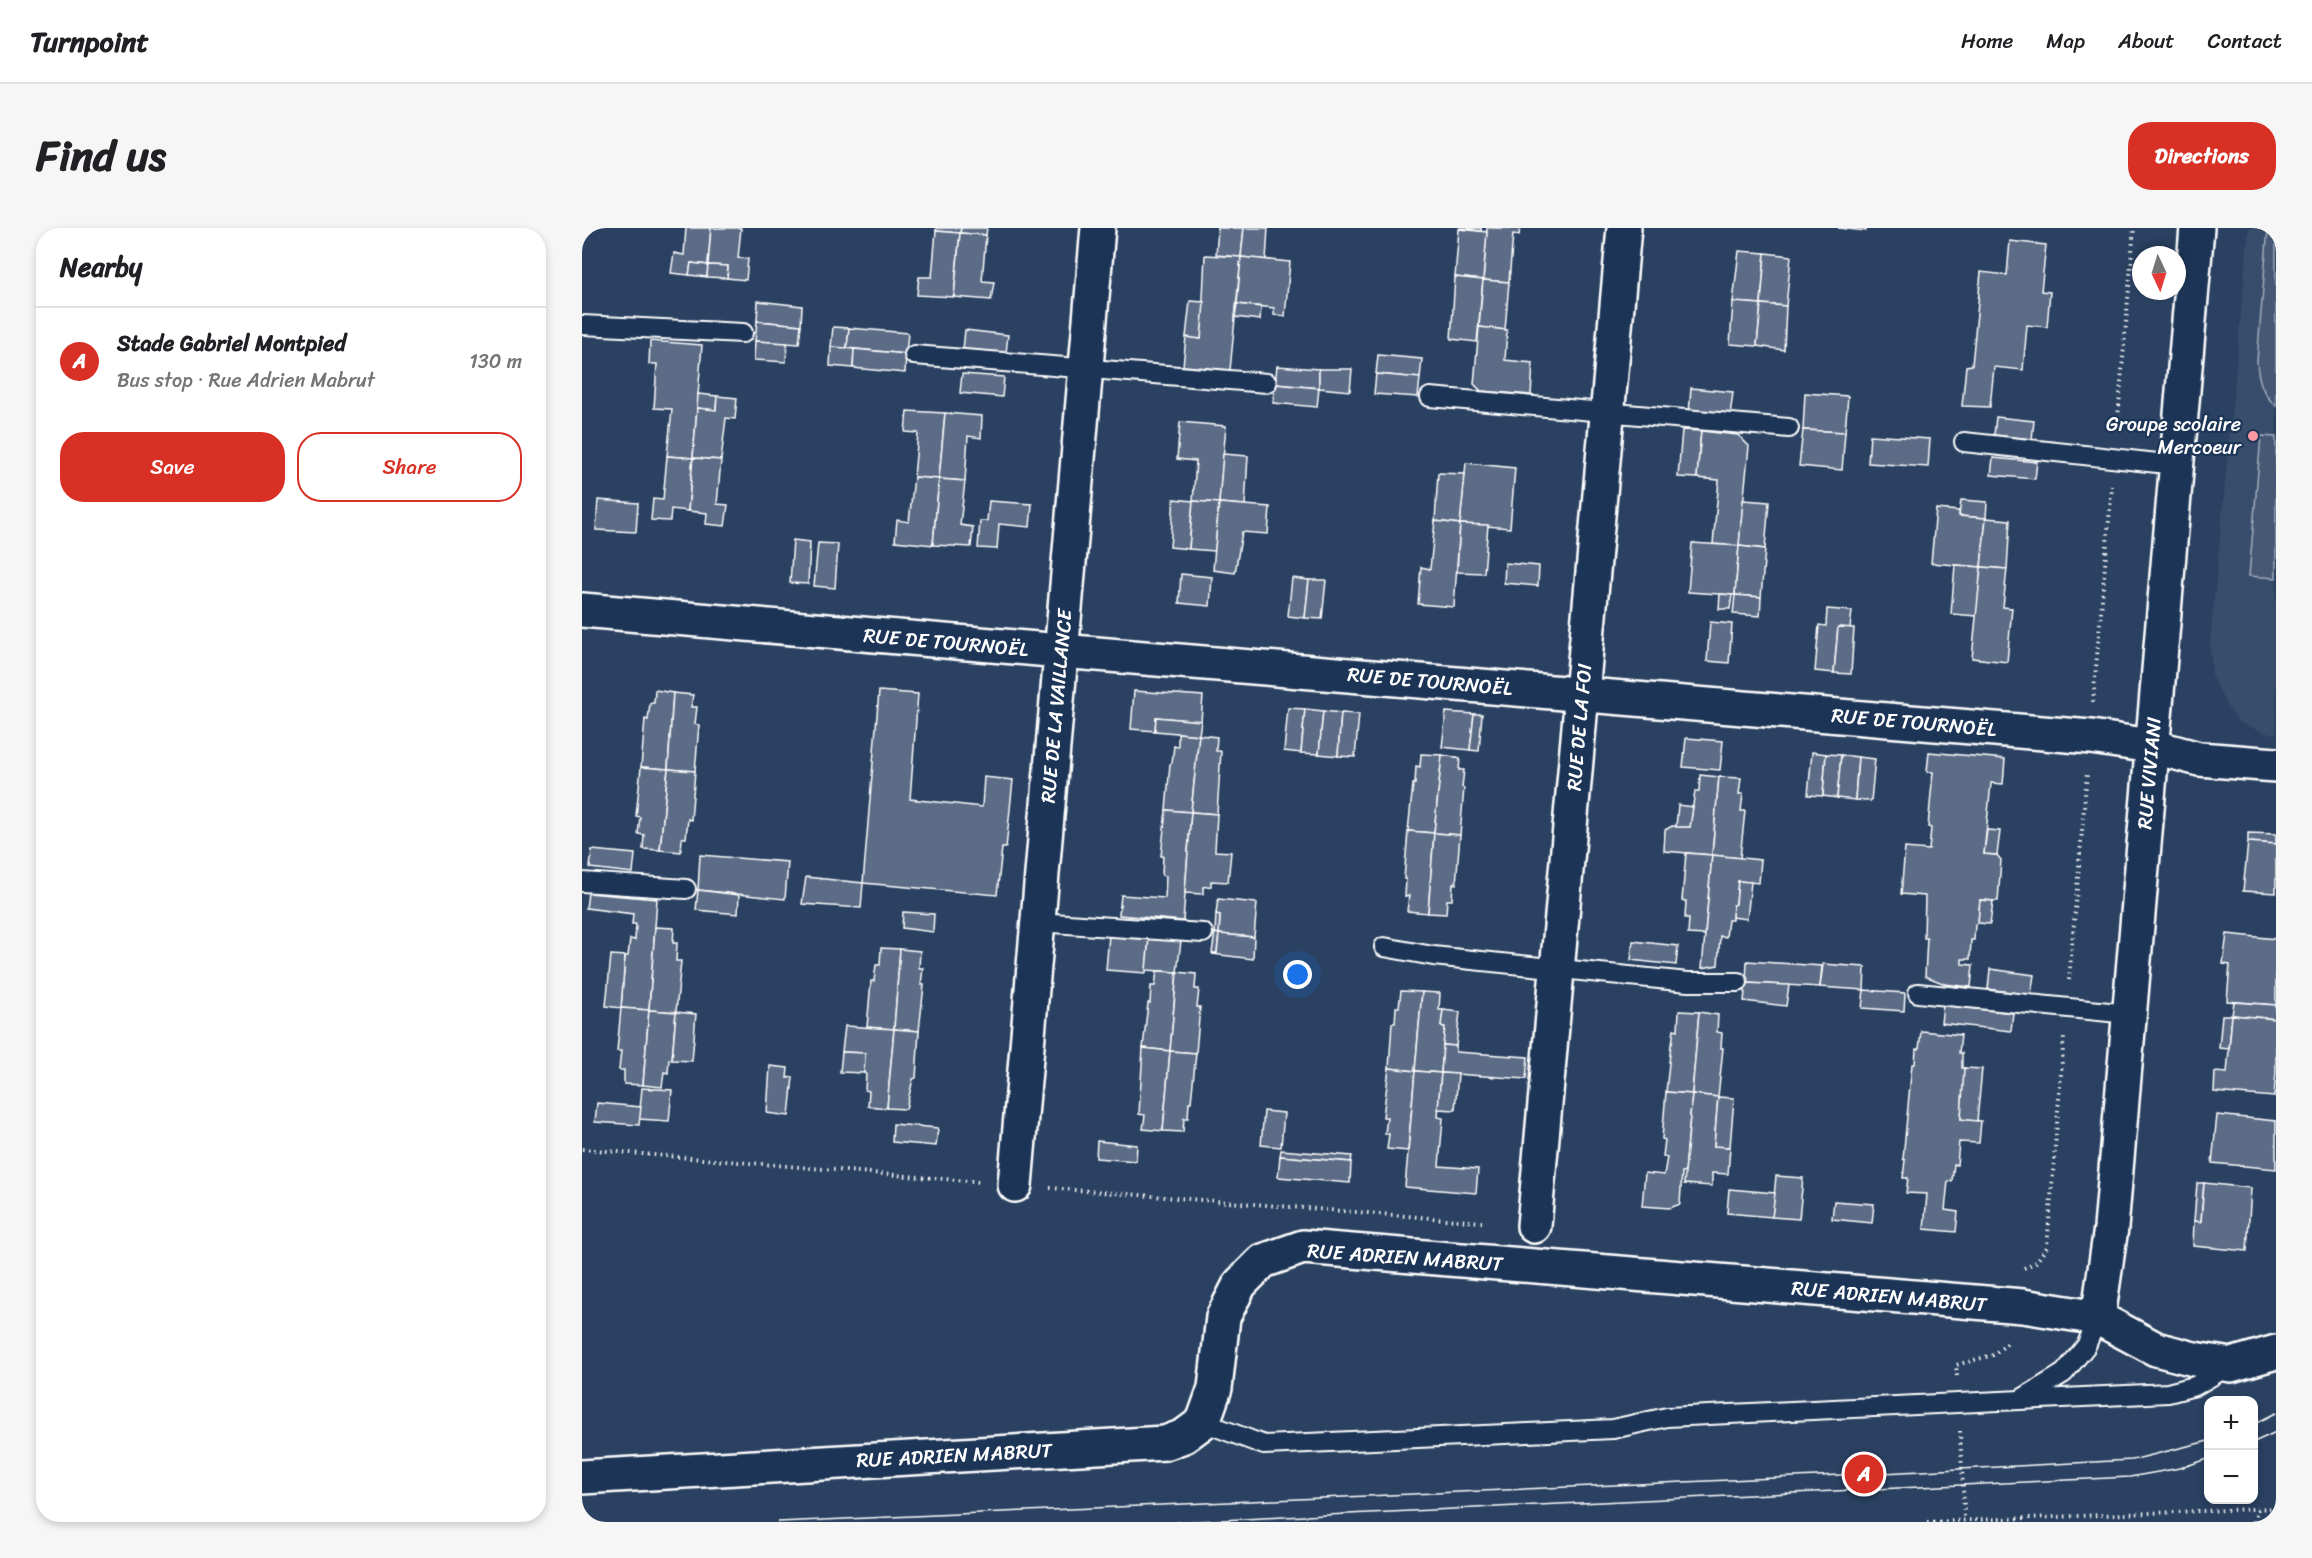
<!DOCTYPE html>
<meta charset="utf-8">
<style>
:root{--surface:#fff;--page:#f6f6f6;--text:#202124;--muted:#757577;--line:#e0e0e0;--accent:#d93025}
body{margin:0;font-family:Sriracha,sans-serif;background:var(--page);color:var(--text)}
.controls{position:absolute;right:18px;bottom:18px;display:grid;overflow:hidden;border-radius:12px;box-shadow:0 3px 9px #0003}
.controls button{width:54px;height:54px;display:grid;place-items:center;padding:0;border:0;border-bottom:2px solid var(--line);background:var(--surface);color:var(--text);font:30px sans-serif}
.compass{position:absolute;left:1550px;top:18px;width:54px;height:54px;border-radius:50%;background:var(--surface);box-shadow:0 3px 9px #0003;rotate:176deg}
.you{position:absolute;left:716px;top:747px;width:21px;height:21px;margin:-15px;border:4px solid #fff;border-radius:50%;background:#1a73e8;box-shadow:0 0 0 9px #1a73e833}
.badge{display:grid;place-items:center;width:39px;height:39px;border-radius:50%;background:var(--accent);color:#fff;font-size:20px;font-weight:700}
.pin{position:absolute;translate:-50% -50%;border:3px solid #fff;box-shadow:0 2px 6px #0006}
.list{margin:0;padding:0;list-style:none}
h2{display:flex;justify-content:space-between;align-items:center;height:78px;margin:0;padding:0 24px;font-size:26px}
h2 small{font-size:20px;font-weight:400;color:var(--muted)}
.list li{display:grid;grid-template-columns:39px 1fr auto;gap:18px;align-items:center;box-sizing:border-box;height:108px;padding:0 24px;border-top:2px solid var(--line)}
.list b{display:block;font-size:22px;white-space:nowrap}
.list p{margin:0;font-size:20px;white-space:nowrap;color:var(--muted)}
.list em{font-size:20px;font-style:normal;color:var(--muted)}
.actions{display:flex;gap:12px;padding:18px 24px}
.actions a{flex:1;padding:14px 0;border:2px solid var(--accent);border-radius:24px;text-align:center;font-size:21px;color:var(--accent)}
.actions .main{background:var(--accent);color:#fff}
.map{position:relative;flex:none;width:1694px;height:1294px;overflow:hidden;border-radius:24px}
header{display:flex;align-items:center;gap:36px;box-sizing:border-box;height:84px;padding:0 30px;background:var(--surface);border-bottom:2px solid var(--line)}
header strong{font-size:28px}
nav{display:flex;gap:33px;margin-inline-start:auto;font-size:21px}
.intro{display:flex;align-items:center;justify-content:space-between;box-sizing:border-box;height:144px;padding:0 36px}
h1{margin:0;font-size:42px}
.button{padding:15px 27px;border-radius:24px;background:var(--accent);color:#fff;font-size:21px;font-weight:700}
main{display:flex;gap:36px;padding:0 36px}
aside{flex:1;background:var(--surface);border-radius:24px;box-shadow:0 3px 9px #0003}
.map>svg:first-child{display:block}
.built{fill:#394e6c}
.green{fill:#465975;stroke:#a2acba;stroke-width:1.5}
.building{fill:#5b6c86;stroke:#fff;stroke-width:1.5}
.lines{fill:none;stroke-linecap:round;stroke-linejoin:round}
.service-casing{stroke:#fff;stroke-width:22}
.minor-casing{stroke:#fff;stroke-width:38}
.tertiary-casing{stroke:#fff;stroke-width:38}
.path{stroke:#fff;stroke-width:4;stroke-dasharray:1.5 4.5;stroke-linecap:butt}
.service{stroke:#1d3557;stroke-width:18}
.minor{stroke:#1d3557;stroke-width:33}
.tertiary{stroke:#1d3557;stroke-width:33}
.tram{stroke:#fff;stroke-width:1.5}
.poi-dot{fill:#ff9aa2;stroke:#1d3557;stroke-width:2}
.labels{text-anchor:middle;stroke-width:4.5;stroke-linejoin:round;paint-order:stroke}
.poi-label{font-size:20px;fill:#fff;stroke:#1d3557;text-anchor:end}
.street-label{font-size:20px;fill:#fff;stroke:#1d3557}
</style>
<header>
<strong>Turnpoint</strong>
<nav><a>Home</a><a>Map</a><a>About</a><a>Contact</a></nav>
</header>
<div class="intro"><h1>Find us</h1><a class="button">Directions</a></div>
<main>
<aside>
<h2>Nearby<small></small></h2>
<ul class="list">
<li><span class="badge">A</span><div><b>Stade Gabriel Montpied</b><p>Bus stop · Rue Adrien Mabrut</p></div><em>130 m</em></li>
</ul>
<div class="actions"><a class="main">Save</a><a>Share</a></div>
</aside>
<div class="map">
<svg width="1694" height="1294" viewBox="0 0 1694 1294">
<rect width="100%" height="100%" fill="#2a4161"/>
<filter id="ink" filterUnits="userSpaceOnUse"><feTurbulence type="fractalNoise" baseFrequency=".0167" numOctaves="2"/><feDisplacementMap in="SourceGraphic" scale="12" xChannelSelector="R" yChannelSelector="G"/><feConvolveMatrix kernelMatrix="1 2 1 2 8 2 1 2 1" color-interpolation-filters="sRGB"/></filter>
<g filter="url(#ink)">
<polygon class="built" points="1667,0 1694,0 1694,506 1684,505 1658,495 1644,477 1630,449 1628,416"/>
<g class="green">
<path d="M1686,0H1694V178C1680,166 1676,151 1675,133Z"/>
<polygon points="1679,208 1694,209 1694,350 1667,348"/>
</g>
<g class="building">
<polygon points="104,0 129,0 126,37 109,35 107,47 89,45 92,25 102,27"/>
<polygon points="129,0 159,0 156,30 166,31 164,52 145,50 146,38 126,37"/>
<polygon points="354,0 379,0 378,5 354,3"/>
<polygon points="379,0 405,0 404,7 378,5"/>
<polygon points="636,0 662,0 659,29 634,27"/>
<polygon points="662,0 686,0 684,32 659,29"/>
<polygon points="877,0 899,0 899,3"/>
<polygon points="905,0 938,0 937,7 931,6 927,54 901,52"/>
<polygon points="1256,0 1284,0 1284,3"/>
<polygon points="877,1 905,4 901,52 873,49"/>
<polygon points="354,3 378,5 372,69 335,67 337,49 350,49"/>
<polygon points="378,5 404,7 400,53 412,54 409,72 372,69"/>
<polygon points="1428,13 1464,17 1459,63 1468,64 1465,99 1445,97 1441,142 1412,139 1408,179 1380,178 1384,138 1390,137 1399,44 1425,47"/>
<polygon points="1157,23 1183,25 1179,76 1151,74"/>
<polygon points="1183,25 1209,28 1204,78 1179,76"/>
<polygon points="623,27 659,29 648,142 601,138 604,109 619,111"/>
<polygon points="659,29 708,34 703,88 692,87 692,80 655,76"/>
<polygon points="109,35 126,37 125,49 107,47"/>
<polygon points="126,37 146,38 145,50 125,49"/>
<polygon points="873,49 901,52 895,114 869,111"/>
<polygon points="901,52 927,54 923,102 897,99"/>
<polygon points="176,73 220,78 219,97 175,93"/>
<polygon points="608,73 622,74 619,111 604,109"/>
<polygon points="1151,74 1179,76 1175,118 1148,116"/>
<polygon points="655,76 679,79 678,92 653,89"/>
<polygon points="1179,76 1204,78 1202,122 1175,118"/>
<polygon points="175,93 219,97 217,116 173,113"/>
<polygon points="251,99 267,100 265,120 249,119"/>
<polygon points="897,99 925,102 923,132 951,135 949,167 899,163 892,156"/>
<polygon points="267,100 326,105 324,126 265,120"/>
<polygon points="383,102 426,107 424,125 381,122"/>
<polygon points="68,113 120,117 111,230 85,228 90,181 72,180 75,136 67,136"/>
<polygon points="173,113 205,115 204,134 172,132"/>
<polygon points="249,119 272,121 271,140 248,138"/>
<polygon points="272,121 324,126 323,145 271,140"/>
<polygon points="796,127 840,131 838,150 794,146"/>
<polygon points="695,138 737,141 737,160 693,156"/>
<polygon points="737,141 770,141 768,163 737,160"/>
<polygon points="380,146 422,149 420,169 378,165"/>
<polygon points="794,146 838,150 836,169 792,166"/>
<polygon points="693,156 737,160 735,179 691,175"/>
<polygon points="1109,160 1151,164 1148,188 1107,185"/>
<polygon points="1223,165 1266,168 1263,204 1221,202"/>
<polygon points="116,166 135,168 134,182 115,180"/>
<polygon points="135,168 155,170 153,191 144,190 139,232 111,230 115,180 134,182"/>
<polygon points="325,183 363,185 357,251 332,249 336,205 323,204"/>
<polygon points="363,185 400,188 399,210 386,208 383,253 357,251"/>
<polygon points="1414,189 1452,193 1450,211 1412,207"/>
<polygon points="598,194 644,198 637,275 611,273 614,233 595,231"/>
<polygon points="1100,202 1119,203 1115,250 1096,249"/>
<polygon points="1221,202 1263,204 1260,242 1217,238"/>
<polygon points="1119,203 1156,207 1167,218 1157,318 1131,316 1137,252 1115,250"/>
<polygon points="1288,207 1348,211 1346,239 1286,235"/>
<polygon points="641,226 666,228 663,277 637,275"/>
<polygon points="85,228 111,230 106,283 89,281 88,293 69,292 71,271 81,272"/>
<polygon points="111,230 139,232 135,276 146,277 143,298 124,296 125,285 106,283"/>
<polygon points="1411,230 1455,234 1453,251 1409,247"/>
<polygon points="884,235 933,240 928,300 878,296"/>
<polygon points="856,245 883,246 878,296 853,293"/>
<polygon points="332,249 357,251 351,317 313,313 315,292 327,294"/>
<polygon points="357,251 383,253 378,297 391,299 389,319 351,317"/>
<polygon points="592,271 611,273 607,321 588,319"/>
<polygon points="16,272 56,275 54,304 14,302"/>
<polygon points="1161,272 1187,274 1183,321 1157,318"/>
<polygon points="1379,272 1405,274 1404,290 1377,288"/>
<polygon points="407,273 450,276 448,299 417,296 415,321 396,320 398,293 405,293"/>
<polygon points="611,273 637,275 633,323 607,321"/>
<polygon points="637,275 688,279 686,306 660,304 653,345 631,342"/>
<polygon points="1354,281 1377,283 1377,288 1404,290 1399,339 1349,335"/>
<polygon points="1404,290 1428,292 1425,341 1399,339"/>
<polygon points="853,293 878,296 872,379 836,376 839,339 848,341"/>
<polygon points="878,296 906,297 902,345 875,344"/>
<polygon points="211,312 228,314 226,356 208,355"/>
<polygon points="236,315 256,316 253,360 232,358"/>
<polygon points="1110,315 1157,318 1153,367 1106,364"/>
<polygon points="1157,318 1183,321 1179,369 1153,367"/>
<polygon points="923,335 957,338 956,358 922,355"/>
<polygon points="1373,337 1399,339 1395,388 1369,386"/>
<polygon points="1399,339 1425,341 1421,379 1430,380 1425,434 1390,430"/>
<polygon points="599,346 630,349 628,378 597,375"/>
<polygon points="710,350 727,352 723,390 706,388"/>
<polygon points="727,352 744,352 740,391 723,390"/>
<polygon points="1138,366 1150,367 1148,381 1137,381"/>
<polygon points="1153,367 1179,369 1178,388 1151,386"/>
<polygon points="1245,381 1270,383 1268,400 1256,399 1252,445 1233,443 1237,397 1244,398"/>
<polygon points="1128,394 1150,396 1147,435 1125,433"/>
<polygon points="1256,399 1272,400 1269,446 1252,445"/>
<polygon points="73,462 91,465 86,541 59,539 63,491 66,492 68,475 72,475"/>
<polygon points="297,463 336,466 328,571 400,579 402,549 431,552 424,620 420,620 415,667 281,655"/>
<polygon points="552,463 621,468 619,493 574,489 573,503 549,501"/>
<polygon points="91,465 111,467 109,479 115,479 113,496 117,497 113,543 86,541"/>
<polygon points="706,480 723,481 719,525 702,523"/>
<polygon points="723,481 741,483 737,526 719,525"/>
<polygon points="741,483 759,485 756,528 737,526"/>
<polygon points="864,484 892,486 888,522 860,519"/>
<polygon points="759,485 777,486 773,529 756,528"/>
<polygon points="892,486 900,486 897,523 888,522"/>
<polygon points="574,489 619,493 617,507 573,503"/>
<polygon points="596,505 617,507 609,584 584,582 588,536 590,535 592,518 596,519"/>
<polygon points="617,507 635,509 634,523 639,523 635,586 609,584"/>
<polygon points="1104,510 1141,513 1138,542 1101,539"/>
<polygon points="1230,524 1244,526 1241,568 1226,567"/>
<polygon points="1347,524 1423,531 1421,556 1409,555 1402,626 1415,627 1419,632 1416,673 1398,672 1396,695 1393,696 1392,712 1389,712 1388,731 1380,731 1380,736 1391,737 1389,759 1363,756 1343,748 1345,710 1342,710 1343,668 1319,666 1323,620 1347,622 1349,600 1346,599 1351,544 1345,544"/>
<polygon points="839,526 860,527 852,605 826,603 831,556 833,556 834,538 838,539"/>
<polygon points="1244,526 1259,527 1255,570 1241,568"/>
<polygon points="860,527 878,530 877,542 882,542 880,559 882,560 878,607 852,605"/>
<polygon points="1259,527 1276,529 1273,572 1255,570"/>
<polygon points="1276,529 1293,531 1289,573 1273,572"/>
<polygon points="59,539 86,541 78,622 61,621 62,607 56,606 58,589 54,588"/>
<polygon points="86,541 113,543 109,592 106,591 104,610 100,610 99,624 78,622"/>
<polygon points="1118,547 1137,549 1130,627 1082,623 1083,602 1090,598 1108,599 1113,563 1117,563"/>
<polygon points="1137,549 1159,550 1157,566 1161,566 1159,583 1163,583 1158,630 1130,627"/>
<polygon points="1096,577 1111,579 1108,599 1094,599"/>
<polygon points="584,582 609,584 601,693 537,687 539,667 583,670 584,648 580,647 581,628 579,628"/>
<polygon points="609,584 635,586 633,623 649,624 646,654 629,653 629,658 621,659 621,666 603,665"/>
<polygon points="1405,602 1418,603 1415,627 1402,626"/>
<polygon points="826,603 852,605 846,685 825,683 827,668 823,669 824,651 822,651"/>
<polygon points="852,605 878,607 874,656 871,655 870,672 865,672 864,686 846,685"/>
<polygon points="1666,605 1694,606 1694,616 1666,614"/>
<polygon points="1666,614 1694,616 1694,665 1661,663"/>
<polygon points="10,622 53,626 51,645 8,640"/>
<polygon points="1104,625 1130,627 1123,707 1106,706 1107,690 1103,690 1104,673 1100,673"/>
<polygon points="118,627 206,634 203,671 116,662"/>
<polygon points="1130,627 1179,632 1177,655 1156,653 1154,676 1151,677 1150,692 1146,692 1144,709 1138,708 1136,737 1120,740"/>
<polygon points="224,649 281,655 279,680 220,676"/>
<polygon points="1156,653 1169,654 1165,691 1150,689 1151,677 1154,676"/>
<polygon points="116,662 157,667 156,686 114,682"/>
<polygon points="6,665 75,671 67,782 39,780 43,728 46,728 48,711 53,712 54,696 50,696 51,686 4,680"/>
<polygon points="636,671 675,675 672,709 637,706 638,687 634,686"/>
<polygon points="1398,672 1411,673 1408,696 1396,695"/>
<polygon points="321,684 352,686 351,704 320,700"/>
<polygon points="634,686 638,687 637,706 633,705"/>
<polygon points="73,699 92,700 91,715 95,715 94,733 99,733 94,784 67,782"/>
<polygon points="633,705 637,706 635,725 630,725"/>
<polygon points="637,706 672,709 671,731 630,726 635,725"/>
<polygon points="1645,706 1694,711 1694,777 1645,773 1648,737 1641,736"/>
<polygon points="527,707 567,710 564,745 524,742"/>
<polygon points="567,710 599,713 595,744 564,742"/>
<polygon points="1051,713 1096,718 1094,737 1049,732"/>
<polygon points="299,720 318,721 312,801 285,799 289,753 292,753 294,737 298,737"/>
<polygon points="318,721 338,723 337,740 341,740 339,757 342,757 337,803 312,801"/>
<polygon points="29,727 43,728 39,780 24,778"/>
<polygon points="1165,733 1240,738 1238,759 1164,755"/>
<polygon points="1241,736 1283,739 1282,762 1238,759"/>
<polygon points="1408,741 1452,747 1449,767 1406,761"/>
<polygon points="575,743 595,744 588,823 561,820 566,775 568,775 569,758 573,758"/>
<polygon points="595,744 614,746 613,761 617,761 615,779 618,779 614,825 588,823"/>
<polygon points="1164,755 1207,757 1204,778 1162,773"/>
<polygon points="1282,762 1323,765 1322,783 1280,780"/>
<polygon points="819,763 840,764 833,843 807,840 810,795 813,795 814,779 817,779"/>
<polygon points="840,764 858,765 857,782 861,782 859,798 863,799 859,845 833,843"/>
<polygon points="1652,774 1694,777 1694,791 1650,787"/>
<polygon points="1361,777 1431,785 1429,803 1359,795"/>
<polygon points="39,780 67,782 61,857 42,856 42,842 37,842 39,823 35,823"/>
<polygon points="67,782 94,784 90,832 87,831 86,845 82,844 80,859 61,857"/>
<polygon points="861,782 878,784 874,818 861,817 863,799 859,798"/>
<polygon points="1097,783 1117,784 1110,866 1084,864 1089,816 1090,816 1092,801 1096,802"/>
<polygon points="94,784 114,786 110,833 90,832"/>
<polygon points="1117,784 1136,787 1135,804 1140,805 1139,820 1141,820 1136,869 1110,866"/>
<polygon points="1640,787 1650,787 1647,821 1637,820"/>
<polygon points="1650,787 1694,791 1694,844 1692,869 1632,864 1633,844 1645,845"/>
<polygon points="263,798 312,801 305,880 286,878 287,863 283,862 284,846 282,845 283,825 260,824"/>
<polygon points="312,801 337,803 334,850 331,851 324,881 305,880"/>
<polygon points="1339,803 1379,807 1377,825 1380,825 1380,840 1383,840 1379,891 1399,893 1397,915 1377,914 1375,937 1372,936 1370,953 1366,953 1363,982 1376,984 1374,1004 1342,1001 1345,966 1324,965 1326,950 1321,950 1323,932 1321,931 1330,836 1333,836 1334,821 1337,821"/>
<polygon points="861,817 874,818 874,824 946,829 944,851 859,845"/>
<polygon points="561,820 588,823 581,903 561,901 563,887 557,886"/>
<polygon points="588,823 614,825 609,874 607,874 606,890 602,890 601,904 581,903"/>
<polygon points="260,824 283,825 282,845 258,844"/>
<polygon points="188,838 206,840 205,850 211,849 207,888 185,885"/>
<polygon points="807,840 833,843 826,923 805,921 807,906 803,906 805,889 801,889"/>
<polygon points="1382,840 1400,841 1395,893 1379,891"/>
<polygon points="833,843 859,845 856,889 861,890 857,938 896,941 894,965 823,959"/>
<polygon points="859,845 876,846 873,882 856,881"/>
<polygon points="60,860 90,862 87,893 57,891"/>
<polygon points="1084,864 1110,866 1103,945 1100,944 1098,976 1088,980 1060,978 1063,945 1082,947 1085,929 1081,928 1083,912 1080,911"/>
<polygon points="1110,866 1136,869 1132,918 1148,919 1146,946 1130,945 1130,958 1102,956"/>
<polygon points="1136,869 1152,870 1148,919 1132,918"/>
<polygon points="15,875 59,879 57,897 13,894"/>
<polygon points="682,883 702,885 699,919 679,917"/>
<polygon points="1635,887 1694,893 1694,941 1630,935"/>
<polygon points="311,896 356,900 354,918 310,914"/>
<polygon points="515,913 555,917 554,933 514,930"/>
<polygon points="699,922 770,928 769,934 698,928"/>
<polygon points="698,928 769,934 768,955 696,949"/>
<polygon points="1194,948 1221,950 1217,991 1190,989"/>
<polygon points="1615,955 1622,955 1619,994 1612,993"/>
<polygon points="1622,955 1669,960 1665,1023 1611,1018 1612,993 1619,994"/>
<polygon points="1147,961 1193,965 1190,989 1145,985"/>
<polygon points="1252,973 1292,976 1290,995 1250,991"/>
</g>
<g class="lines">
<g class="service-casing">
<g id="service">
<polyline points="0,97 161,105"/>
<polyline points="332,127 685,155"/>
<polyline points="848,169 1207,200"/>
<polyline points="1382,214 1594,237"/>
<polyline points="0,654 104,661"/>
<polyline points="455,694 621,705"/>
<polyline points="802,719 851,728 1106,754 1156,754"/>
<polyline points="1336,765 1547,786"/>
<polyline points="1441,1170 1482,1145 1504,1118 1516,1090"/>
<polyline points="621,1194 682,1217 1031,1201 1085,1189 1586,1165 1613,1158 1647,1138"/>
</g>
</g>
<g class="minor-casing">
<g id="minor">
<polyline points="0,382 479,423 1509,509 1569,518 1617,531 1694,537"/>
<polyline points="433,957 516,0"/>
<polyline points="952,998 1042,0"/>
</g>
</g>
<g class="tertiary-casing">
<g id="tertiary">
<polyline points="1516,1090 1529,1000 1615,0"/>
<polyline points="0,1249 583,1215 602,1208 621,1194 633,1160 641,1089 658,1056 681,1033 721,1019 1441,1078 1516,1090 1574,1121 1612,1131 1649,1137 1694,1124"/>
</g>
</g>
<g class="path">
<polyline points="1535,202 1552,0"/>
<polyline points="1511,474 1530,258"/>
<polyline points="1487,752 1505,545"/>
<polyline points="0,921 398,954"/>
<polyline points="468,960 900,994"/>
<polyline points="1442,1040 1454,1034 1465,1019 1482,808"/>
<polyline points="1375,1148 1374,1137 1411,1127 1426,1115"/>
<path d="M1378,1203C1379,1233 1382,1262 1382,1292"/>
<polyline points="1345,1294 1694,1280"/>
<polyline points="1672,1294 1676,1281"/>
</g>
<use href="#service" class="service"/>
<use href="#minor" class="minor"/>
<use href="#tertiary" class="tertiary"/>
<g class="tram">
<polyline points="1672,1196 1694,1185"/>
<polyline points="1672,1214 1694,1204"/>
<polyline points="196,1294 1282,1246 1550,1232 1626,1213"/>
<polyline points="595,1294 1548,1249 1598,1240 1626,1231"/>
</g>
</g>
</g>
<circle class="poi-dot" cx="1671" cy="208" r="6"/>
<g class="labels">
<g class="poi-label">
<text x="1659" y="203">Groupe scolaire<tspan x="1659" dy="23">Mercoeur</tspan></text>
</g>
<g class="street-label">
<text transform="translate(364 414) rotate(5)" y="7">RUE DE TOURNOËL</text>
<text transform="translate(848 453) rotate(5)" y="7">RUE DE TOURNOËL</text>
<text transform="translate(474 478) rotate(-85)" y="7">RUE DE LA VAILLANCE</text>
<text transform="translate(1332 494) rotate(5)" y="7">RUE DE TOURNOËL</text>
<text transform="translate(997 499) rotate(-85)" y="7">RUE DE LA FOI</text>
<text transform="translate(1567 545) rotate(-85)" y="7">RUE VIVIANI</text>
<text transform="translate(823 1029) rotate(4)" y="7">RUE ADRIEN MABRUT</text>
<text transform="translate(1307 1068) rotate(5)" y="7">RUE ADRIEN MABRUT</text>
<text transform="translate(372 1227) rotate(-3)" y="7">RUE ADRIEN MABRUT</text>
</g>
</g>
</svg>
<div class="controls">
<button>+</button>
<button>−</button>
</div>
<svg class="compass" viewBox="-18 -18 36 36"><path d="M0-13l5 13h-10z" fill="#e53935"/><path d="M0 13l5-13h-10z" fill="#757577"/></svg>
<div class="you"></div>
<div class="pin badge" style="left:1282px;top:1246px">A</div>
</div>
</main>
